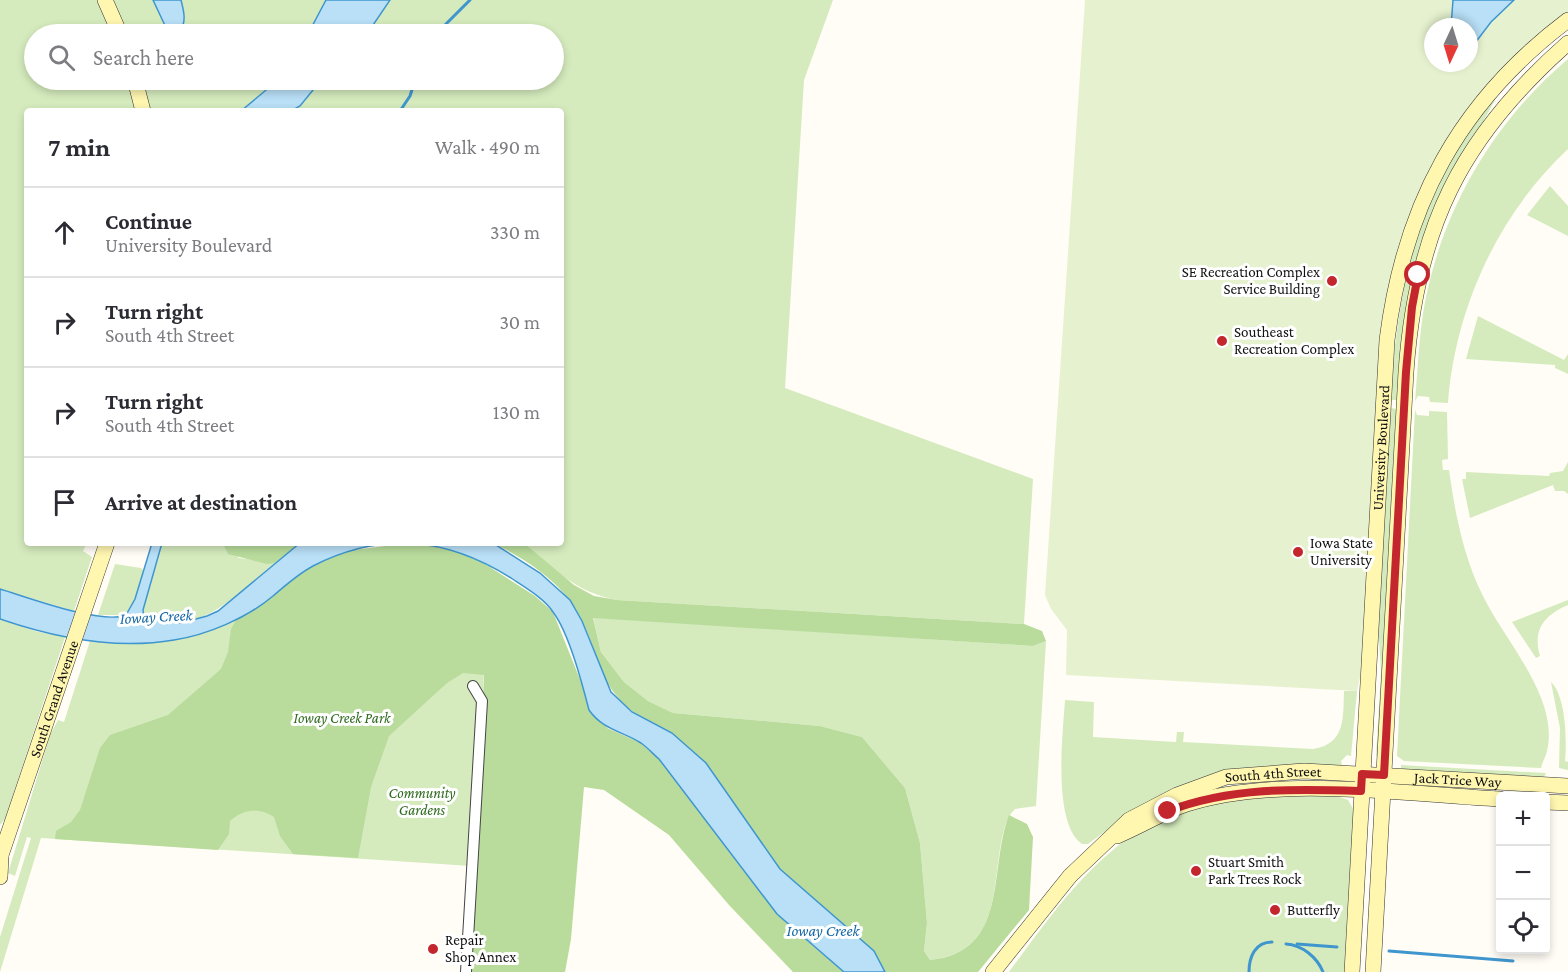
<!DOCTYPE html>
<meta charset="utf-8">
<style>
:root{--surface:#fff;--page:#f7f7f7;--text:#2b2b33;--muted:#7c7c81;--line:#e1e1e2}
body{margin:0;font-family:"Crimson Pro",serif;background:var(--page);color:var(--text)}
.controls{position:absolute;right:18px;bottom:18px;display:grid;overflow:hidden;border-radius:6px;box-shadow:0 3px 9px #0003}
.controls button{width:54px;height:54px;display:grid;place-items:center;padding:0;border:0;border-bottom:2px solid var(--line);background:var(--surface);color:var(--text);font:30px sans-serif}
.compass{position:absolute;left:1424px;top:18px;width:54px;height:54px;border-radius:50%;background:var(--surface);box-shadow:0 3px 9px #0003;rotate:184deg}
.stop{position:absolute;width:18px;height:18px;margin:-14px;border:4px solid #c4262e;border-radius:50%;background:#fff}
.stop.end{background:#c4262e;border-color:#fff;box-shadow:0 2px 6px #0008}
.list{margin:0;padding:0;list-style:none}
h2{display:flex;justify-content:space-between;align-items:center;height:78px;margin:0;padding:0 24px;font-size:26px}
h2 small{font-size:20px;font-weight:400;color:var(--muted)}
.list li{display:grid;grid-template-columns:39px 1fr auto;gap:18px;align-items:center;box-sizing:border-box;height:90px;padding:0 24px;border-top:2px solid var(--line)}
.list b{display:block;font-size:22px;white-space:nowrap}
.list p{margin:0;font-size:20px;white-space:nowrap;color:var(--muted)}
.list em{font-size:20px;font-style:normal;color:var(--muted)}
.icon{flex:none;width:33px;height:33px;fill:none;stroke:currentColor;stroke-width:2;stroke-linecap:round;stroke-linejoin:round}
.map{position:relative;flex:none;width:1568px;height:972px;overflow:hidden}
.search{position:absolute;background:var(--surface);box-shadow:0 3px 9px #0003;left:24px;top:24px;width:540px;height:66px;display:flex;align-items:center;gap:15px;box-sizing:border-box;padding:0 21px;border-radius:33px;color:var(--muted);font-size:22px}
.panel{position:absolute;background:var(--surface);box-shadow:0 3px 9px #0003;left:24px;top:108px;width:540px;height:438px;border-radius:6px}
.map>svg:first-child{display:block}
.green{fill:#d5ebbd;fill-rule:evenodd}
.forest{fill:#b9dc9c}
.pitch{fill:#e6f2cf;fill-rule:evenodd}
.water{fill:#b9e0f7;stroke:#3f96cf;stroke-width:1.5}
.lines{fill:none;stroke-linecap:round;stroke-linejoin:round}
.stream{stroke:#3f96cf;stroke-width:3}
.street-casing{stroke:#444;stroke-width:12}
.secondary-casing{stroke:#333;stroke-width:16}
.street{stroke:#fff;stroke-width:10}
.secondary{stroke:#fff6b0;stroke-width:15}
.route{stroke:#c4262e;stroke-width:8}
.poi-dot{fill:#c4262e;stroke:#fff;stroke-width:2}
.labels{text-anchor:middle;stroke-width:6;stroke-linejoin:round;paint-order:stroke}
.poi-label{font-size:15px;fill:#111;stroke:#fff;text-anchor:start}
.street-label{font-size:15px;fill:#111;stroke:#fff}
.park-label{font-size:15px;font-style:italic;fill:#2f6b1f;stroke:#fff}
.water-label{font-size:16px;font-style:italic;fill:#1768a6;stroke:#fff}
</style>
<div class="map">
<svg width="1568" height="972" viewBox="0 0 1568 972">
<rect width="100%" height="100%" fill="#fffdf5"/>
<g class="green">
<path d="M0,0H833L804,80L785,388L1033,479L1024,624L617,600C577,593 554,569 524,543H561V111H27V543H87L83,551L92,557L74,611L0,589ZM34,34H554V80H34Z"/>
<path d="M1568,59V149C1498,214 1455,309 1448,403L1430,402L1429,397L1418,396L1415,401C1418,368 1419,334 1425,302C1444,206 1494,122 1568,59Z"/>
<path d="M1494,98L1495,100L1440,199L1399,400H1390C1396,310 1411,224 1458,146C1469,129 1482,114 1494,98Z"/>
<polygon points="1550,186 1568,206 1568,236 1527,215"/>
<polygon points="1478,316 1564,360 1568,354 1568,374 1555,368 1555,365 1466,359"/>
<polygon points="1390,408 1398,409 1379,756 1376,756 1381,672 1378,623"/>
<path d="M1415,410L1417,415L1429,416V411L1447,412L1448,459L1442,460L1443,470H1449C1455,513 1463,555 1482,594C1503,639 1560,698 1547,751C1546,757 1542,762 1541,768L1404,761L1397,756Z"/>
<polygon points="1568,462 1568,494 1564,491 1555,491 1553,485 1470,518 1462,479 1466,479 1466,472 1549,476 1550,473 1563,471"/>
<path d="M162,543H223L239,558L275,563C237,593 198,640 144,618L143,610Z"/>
<polygon points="115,564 141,568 144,571 135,599 126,615 98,615"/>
<polygon points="491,566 471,866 41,838 0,972 0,937 31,838 27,837 15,876 8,873 50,735 58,720 64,722 90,641 121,643 174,640 215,628 252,610"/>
<path d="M1568,600V605C1545,615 1532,629 1540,656L1536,658L1512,622Z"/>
<path d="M593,617L1033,646L1046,641L1036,806L1015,809C1005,819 1004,830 1001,843C992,894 998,953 930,960L924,951L927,923L920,843L905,788L862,737L820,726L673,713L648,701L624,682L601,652Z"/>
<polygon points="0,619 35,631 65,637 5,819 0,825"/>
<path d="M1551,682C1566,696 1567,741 1565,761L1568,762V770L1559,768L1560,728Z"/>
<path d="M1344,691H1357L1351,756L1347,755L1341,761L1342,765L1275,766L1127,815L1088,844H1082C1052,823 1063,733 1065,700L1094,702L1093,737L1176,742L1177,732H1184L1183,742L1313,749C1346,744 1343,717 1344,691Z"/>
<polygon points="1401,765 1546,773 1544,777 1405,770 1401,768"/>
<path d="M1260,794L1337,796L1348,800L1355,812L1348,972H1009C1055,910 1100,843 1175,812C1200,802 1233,800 1260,794Z"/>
</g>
<g class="forest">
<polygon points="300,543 275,563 267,564 228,554 223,544"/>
<path d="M493,543H524L574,585L594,596L617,600L1024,624L1042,631L1046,641L1033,646L593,618L601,652L624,682L648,701L673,713L820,726L862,737L905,788L920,843L927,923L924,951L930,960C1010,952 988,870 1009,815L1027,824L1033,837L1029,910L978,972H885L874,951L780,869L756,836L648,722C588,685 605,649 570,601C552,576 520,556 493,543Z"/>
<path d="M402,544L446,547L471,555L535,596L553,612L581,682L607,728L641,743L659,759L756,887L813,946L844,972H793L729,905L669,835L604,790L584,787L571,939L565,972H470L484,675L463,673L447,683L389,736L371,787L358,858L293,854L280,836L274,817C258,807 244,809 230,821L229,834L218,850L55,839L56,831L71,822L80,810L100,748L110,735L168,715L221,669L228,652L231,629L237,618L272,597L287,582L312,567L345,551Z"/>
</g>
<path class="pitch" d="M1085,0H1568V12L1494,78L1399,252L1363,664L1357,691L1066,675L1067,630L1051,609L1045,595ZM1433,27H1469V63H1433Z"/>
<g class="water">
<path d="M153,0H181C184,12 187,22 179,33L169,34Z"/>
<polygon points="326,0 390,0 367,34 308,34"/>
<polygon points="1453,0 1514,0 1491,22 1469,51 1469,27 1451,27"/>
<polygon points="278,80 327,80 313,90 300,106 291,111 241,111"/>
<path d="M152,543H162L143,610L144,618L181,623L207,616L218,611L300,543H493L540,573L570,600L582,621L611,692L632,712L672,733L706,763L780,869L874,951L885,972H844L777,914L659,759C653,754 647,747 641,743C622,731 603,730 589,710C582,683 569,633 553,612C544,598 524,587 511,578C446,537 382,531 313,566C298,574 286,585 273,596C247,618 207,635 174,640C116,650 55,638 0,619V589C27,597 101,625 126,615L135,599Z"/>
</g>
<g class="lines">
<g class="stream">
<polyline points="436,34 470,0"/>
<polyline points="400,111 410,96 415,80"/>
<path d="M1286,944C1302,945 1317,957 1323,972"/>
<polyline points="1297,944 1337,947"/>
<polyline points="1389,951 1513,961"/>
<path d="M1249,972C1249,957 1255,942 1272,942"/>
</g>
<g class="street-casing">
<polyline id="street" points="466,972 482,701 473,686"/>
</g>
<g class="secondary-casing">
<g id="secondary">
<polyline points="105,0 120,34"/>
<polyline points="135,80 143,111"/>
<polyline points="1546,802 1568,803"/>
<path d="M1117,836C1141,826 1163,812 1187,804C1278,775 1405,794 1500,799"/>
<path id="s1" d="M0,858L107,543"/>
<polyline points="0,877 1,857"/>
<path id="s2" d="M993,972L1070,876L1129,820L1177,795L1226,777L1304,771L1568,786"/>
<path id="s3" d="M1352,972L1387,340C1404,205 1459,102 1568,20"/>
<path d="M1373,972L1406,372C1416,229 1460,138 1568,43"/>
</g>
</g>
<use href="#street" class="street"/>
<use href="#secondary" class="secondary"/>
</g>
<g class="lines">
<path class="route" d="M1168,811C1232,787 1294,789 1361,791L1362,774L1384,775L1406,372L1412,307L1418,275"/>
</g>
<g class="poi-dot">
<circle cx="1332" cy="281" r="6"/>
<circle cx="1222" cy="341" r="6"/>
<circle cx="1298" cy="552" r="6"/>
<circle cx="1196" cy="871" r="6"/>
<circle cx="1275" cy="910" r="6"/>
<circle cx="433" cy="949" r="6"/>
</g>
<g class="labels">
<g class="poi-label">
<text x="1320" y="277" text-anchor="end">SE Recreation Complex<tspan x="1320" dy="17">Service Building</tspan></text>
<text x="1234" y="337">Southeast<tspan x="1234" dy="17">Recreation Complex</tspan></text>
<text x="1310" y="548">Iowa State<tspan x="1310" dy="17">University</tspan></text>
<text x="1208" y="867">Stuart Smith<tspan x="1208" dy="17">Park Trees Rock</tspan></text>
<text x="1287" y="915">Butterfly</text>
<text x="445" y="945">Repair<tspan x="445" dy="17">Shop Annex</tspan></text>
</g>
<g class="street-label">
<text dy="5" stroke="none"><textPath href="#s3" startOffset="525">University Boulevard</textPath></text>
<text dy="5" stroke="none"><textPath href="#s1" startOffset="168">South Grand Avenue</textPath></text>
<text dy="5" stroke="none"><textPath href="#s2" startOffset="358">South 4th Street</textPath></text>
<text dy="5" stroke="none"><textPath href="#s2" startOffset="543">Jack Trice Way</textPath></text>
</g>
<g class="park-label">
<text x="342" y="723">Ioway Creek Park</text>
<text x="422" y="798">Community<tspan x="422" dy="17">Gardens</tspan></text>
</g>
<g class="water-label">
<text transform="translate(156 616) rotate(-3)" y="6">Ioway Creek</text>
<text x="823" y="936">Ioway Creek</text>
</g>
</g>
</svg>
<div class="controls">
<button>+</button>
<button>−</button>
<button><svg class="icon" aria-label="locate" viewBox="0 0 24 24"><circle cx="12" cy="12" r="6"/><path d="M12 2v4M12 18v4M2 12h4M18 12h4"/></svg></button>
</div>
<svg class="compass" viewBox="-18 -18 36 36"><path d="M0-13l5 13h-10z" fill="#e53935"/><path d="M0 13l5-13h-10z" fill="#7c7c81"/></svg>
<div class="stop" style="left:1418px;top:275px"></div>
<div class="stop end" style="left:1168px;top:811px"></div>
<div class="search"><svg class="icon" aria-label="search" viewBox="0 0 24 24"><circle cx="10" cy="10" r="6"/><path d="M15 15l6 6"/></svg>Search here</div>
<section class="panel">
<h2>7 min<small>Walk · 490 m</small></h2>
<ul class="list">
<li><svg class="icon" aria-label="ahead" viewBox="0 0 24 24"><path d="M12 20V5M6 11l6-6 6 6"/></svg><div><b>Continue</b><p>University Boulevard</p></div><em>330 m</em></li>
<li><svg class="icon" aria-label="right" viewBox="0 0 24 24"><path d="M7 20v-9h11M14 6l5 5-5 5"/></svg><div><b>Turn right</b><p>South 4th Street</p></div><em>30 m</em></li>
<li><svg class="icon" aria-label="right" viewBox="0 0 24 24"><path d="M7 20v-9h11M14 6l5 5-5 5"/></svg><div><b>Turn right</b><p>South 4th Street</p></div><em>130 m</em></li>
<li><svg class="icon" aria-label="arrive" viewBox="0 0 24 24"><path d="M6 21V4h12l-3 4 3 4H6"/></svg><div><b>Arrive at destination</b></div></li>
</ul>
</section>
</div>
